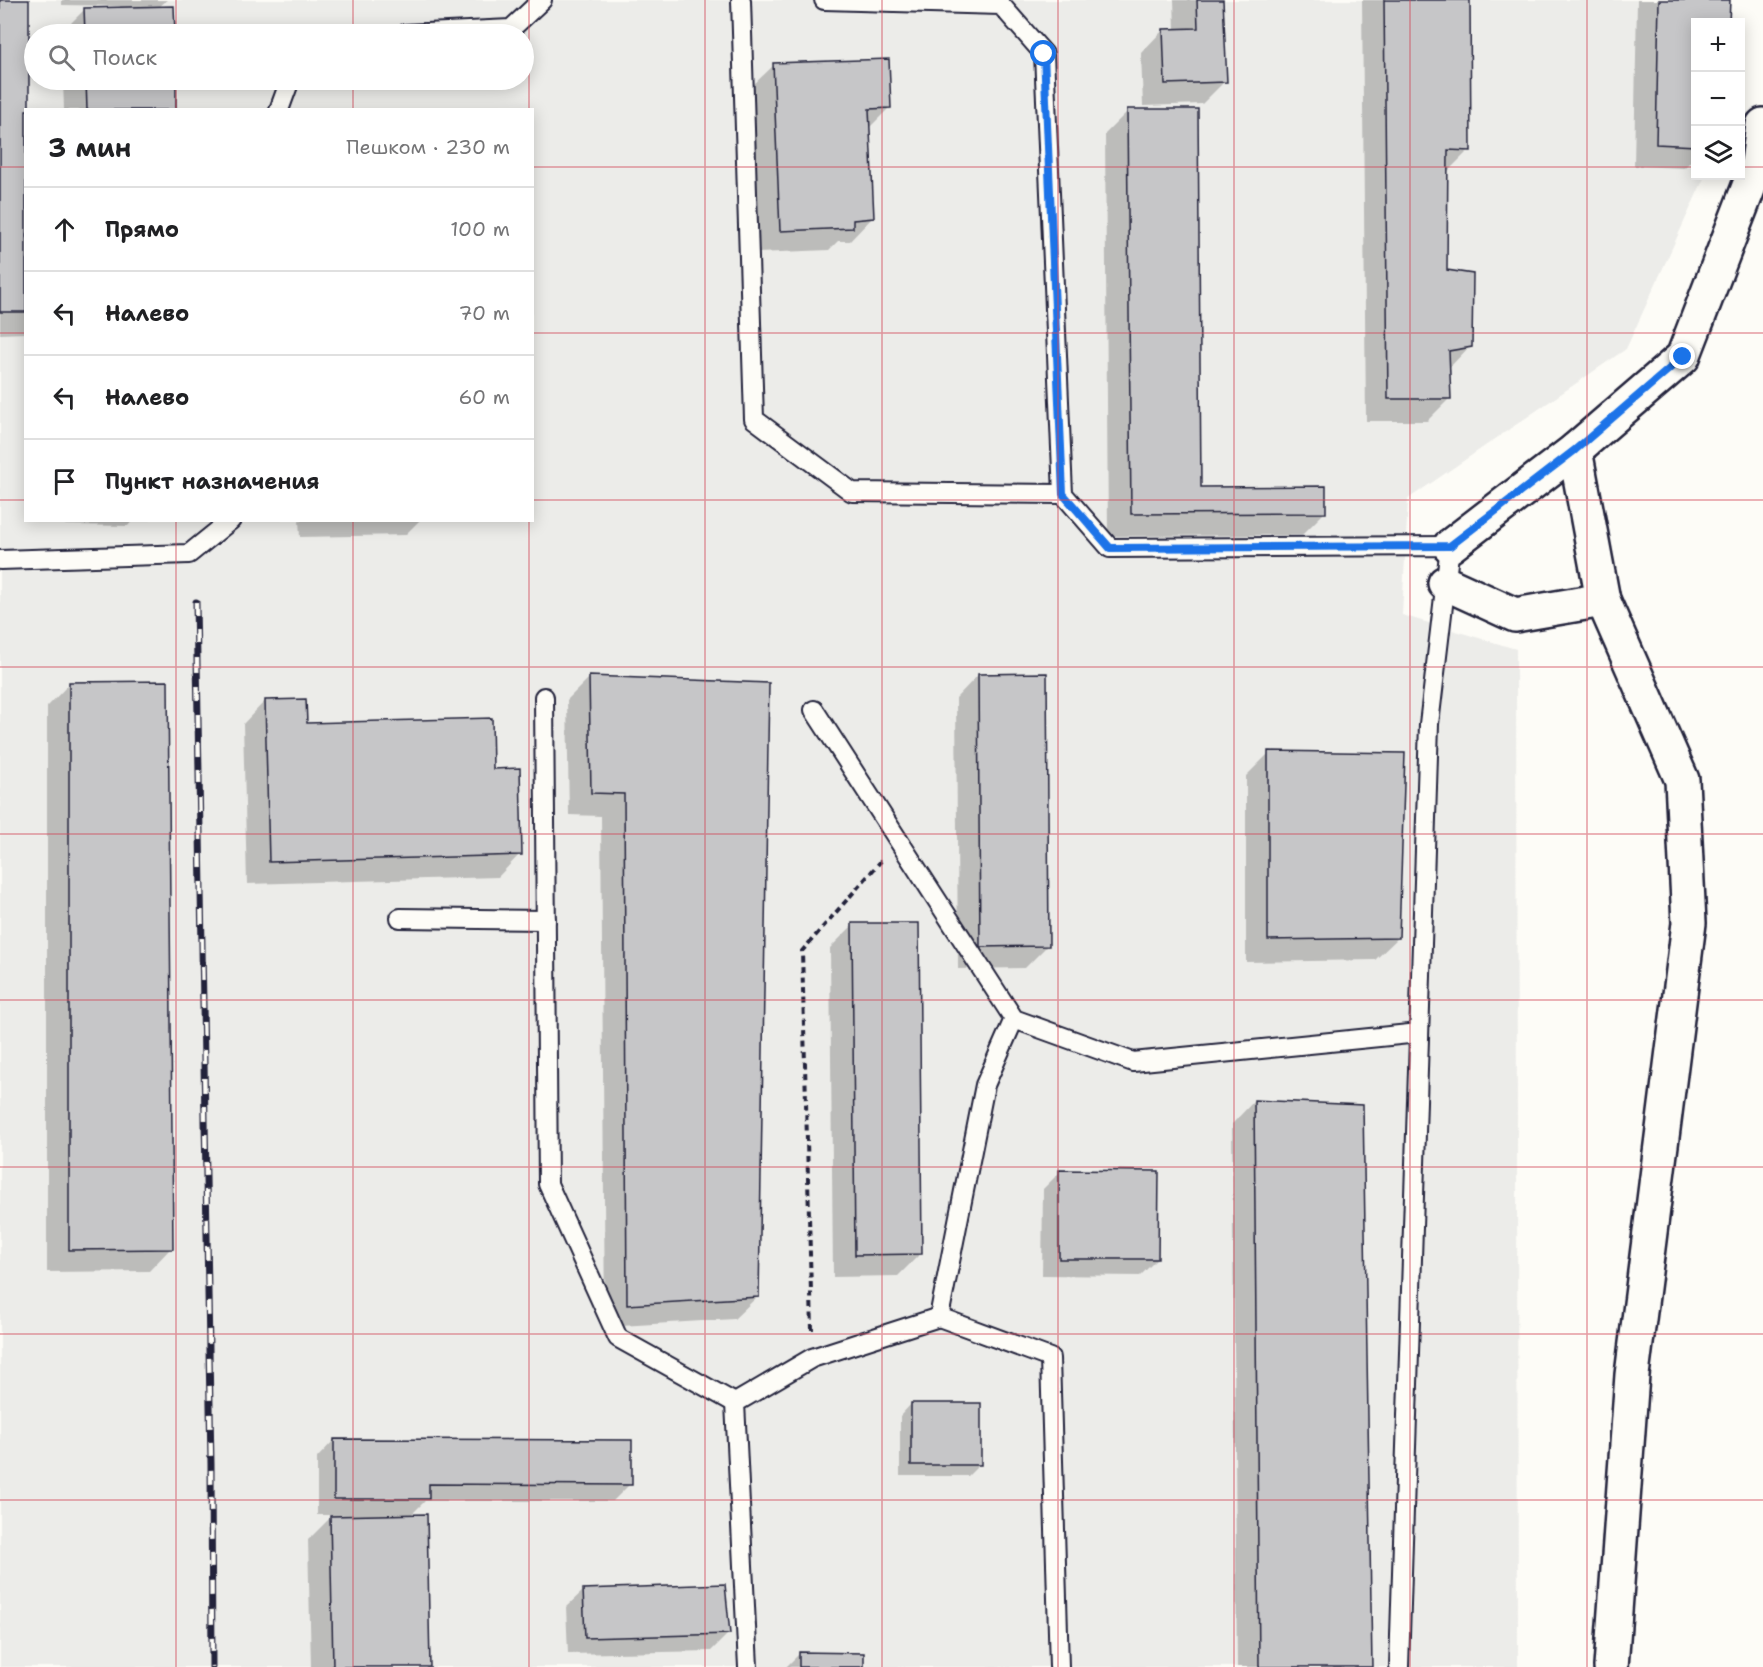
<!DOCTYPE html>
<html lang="ru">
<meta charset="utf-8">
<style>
:root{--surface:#fff;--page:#f6f6f6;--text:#202124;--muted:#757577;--line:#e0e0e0}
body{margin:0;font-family:"Shantell Sans",sans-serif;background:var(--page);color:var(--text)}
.controls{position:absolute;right:18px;top:18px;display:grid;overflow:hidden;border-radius:0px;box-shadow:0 3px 15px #0003}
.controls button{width:54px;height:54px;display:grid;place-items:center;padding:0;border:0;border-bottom:2px solid var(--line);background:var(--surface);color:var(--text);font:30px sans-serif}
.stop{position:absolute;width:18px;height:18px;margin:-14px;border:4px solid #1a73e8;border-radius:50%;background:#fff}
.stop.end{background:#1a73e8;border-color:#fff;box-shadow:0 2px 6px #0008}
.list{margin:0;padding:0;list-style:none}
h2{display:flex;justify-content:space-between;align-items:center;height:78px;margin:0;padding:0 24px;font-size:26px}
h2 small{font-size:20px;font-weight:400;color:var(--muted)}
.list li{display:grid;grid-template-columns:39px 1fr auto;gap:18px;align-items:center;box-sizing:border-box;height:84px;padding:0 24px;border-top:2px solid var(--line)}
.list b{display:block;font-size:22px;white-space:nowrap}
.list em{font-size:20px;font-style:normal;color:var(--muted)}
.icon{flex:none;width:33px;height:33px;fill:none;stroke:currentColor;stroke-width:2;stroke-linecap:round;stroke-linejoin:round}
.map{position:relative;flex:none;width:1763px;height:1667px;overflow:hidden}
.search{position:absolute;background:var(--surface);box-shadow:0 3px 15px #0003;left:24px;top:24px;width:510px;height:66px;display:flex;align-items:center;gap:15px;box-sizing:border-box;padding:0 21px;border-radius:33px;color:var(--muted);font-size:22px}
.panel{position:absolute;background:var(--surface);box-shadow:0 3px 15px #0003;left:24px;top:108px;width:510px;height:414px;border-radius:0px}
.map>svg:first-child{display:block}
.built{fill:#ecece9;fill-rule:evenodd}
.shadow{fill:#0003}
.building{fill:#c6c6c8;stroke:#22223b;stroke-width:1.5}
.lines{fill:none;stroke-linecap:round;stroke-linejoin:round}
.service-casing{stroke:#22223b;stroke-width:22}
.minor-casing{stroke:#22223b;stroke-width:38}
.path{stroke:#22223b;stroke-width:4;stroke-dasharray:6 4.5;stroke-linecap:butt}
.service{stroke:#fdfcf7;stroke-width:18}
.minor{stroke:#fdfcf7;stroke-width:33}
.rail-casing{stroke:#22223b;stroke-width:7}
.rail{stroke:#fdfcf7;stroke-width:4.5;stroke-dasharray:14;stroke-linecap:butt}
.route{stroke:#1a73e8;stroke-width:8}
.grid{fill:none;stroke:#d1495b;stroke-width:1.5;stroke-opacity:0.55}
</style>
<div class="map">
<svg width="1763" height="1667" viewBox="0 0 1763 1667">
<rect width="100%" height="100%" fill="#fdfcf7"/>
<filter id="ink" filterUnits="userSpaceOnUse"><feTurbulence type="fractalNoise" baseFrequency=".0167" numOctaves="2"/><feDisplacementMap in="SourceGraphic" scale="12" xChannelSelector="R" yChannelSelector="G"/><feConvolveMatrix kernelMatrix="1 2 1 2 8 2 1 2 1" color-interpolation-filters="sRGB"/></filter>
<g filter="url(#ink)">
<path class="built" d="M0,0H1731V22H1696V176H1705L1626,349L1408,499L1402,615L1516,649L1518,1667H0ZM34,34H524V80H34ZM26,110H532V520H26Z"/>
<g class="shadow">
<polygon points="0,0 28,0 26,110 26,333 0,334"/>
<polygon points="62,0 167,0 159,7 172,7 173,34 62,34 62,32 85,9 120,8 120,6 62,5"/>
<polygon points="1174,0 1222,0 1225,81 1202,104 1143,106 1141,53 1163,30 1175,30"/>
<polygon points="1362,0 1468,0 1469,150 1446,173 1445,272 1470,346 1449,368 1450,398 1427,421 1366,421"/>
<polygon points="1637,0 1729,0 1728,22 1696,22 1696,156 1684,168 1634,166"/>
<polygon points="774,65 890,107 869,128 872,218 850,241 838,241 829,250 758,253 751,87"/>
<polygon points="63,80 174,80 175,110 64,110"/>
<polygon points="1128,111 1199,489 1325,512 1302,535 1108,536 1105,134"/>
<polygon points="66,520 133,520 128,526 65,525"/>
<polygon points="299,520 420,520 405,535 300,537"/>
<polygon points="978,675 1048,945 1025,968 958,969 956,698"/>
<polygon points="590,677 768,684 757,1297 734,1319 605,1327 601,816 569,815 567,700"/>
<polygon points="69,684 171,1248 149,1271 47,1272 47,707"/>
<polygon points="265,701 306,725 492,770 520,854 498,877 247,884 243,724"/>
<polygon points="1269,753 1398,938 1375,960 1246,962 1246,776"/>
<polygon points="853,925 921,1253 898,1276 833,1277 830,948"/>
<polygon points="1254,1101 1370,1667 1237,1667 1232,1124"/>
<polygon points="1060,1172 1157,1259 1140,1276 1042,1275 1043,1189"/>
<polygon points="911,1404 980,1464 968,1476 900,1476 900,1416"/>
<polygon points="334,1440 630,1484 613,1501 425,1501 410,1516 429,1667 311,1667 308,1540 333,1515 317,1515 317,1458"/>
<polygon points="584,1590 728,1634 711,1651 568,1654 566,1607"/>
<polygon points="800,1653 862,1667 786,1667"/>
</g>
<g class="building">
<polygon points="0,0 29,0 29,110 26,110 26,312 0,312"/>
<polygon points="1197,0 1223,0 1227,82 1165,84 1163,29 1198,28"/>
<polygon points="1384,0 1470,0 1471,151 1448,150 1447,270 1473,274 1472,347 1449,351 1451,399 1388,399"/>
<polygon points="1659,0 1730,0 1729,22 1696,22 1696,146 1656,144"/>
<polygon points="174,6 175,34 85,34 84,8"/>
<polygon points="889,59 891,108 869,109 874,218 853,220 853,228 780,231 773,63"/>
<polygon points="86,80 176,80 176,110 87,110"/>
<polygon points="1127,109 1198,109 1201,487 1326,486 1326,513 1131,514"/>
<polygon points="1047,673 1049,946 980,947 978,674"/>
<polygon points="589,676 769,683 759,1297 627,1305 624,794 591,793"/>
<polygon points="168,681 173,1249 69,1250 69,682"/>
<polygon points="306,699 307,723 492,718 493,769 520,768 522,855 269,862 265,700"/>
<polygon points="1268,751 1405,753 1399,938 1268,940"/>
<polygon points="852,923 919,923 922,1254 855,1255"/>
<polygon points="1254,1100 1363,1105 1372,1667 1259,1667"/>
<polygon points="1059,1170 1159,1171 1158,1259 1059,1259"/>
<rect x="911" y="1403" width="70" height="62"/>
<polygon points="334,1439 632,1440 632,1485 429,1484 429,1499 334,1499"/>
<polygon points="427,1514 430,1667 333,1667 330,1516"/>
<polygon points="725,1584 730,1634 585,1638 583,1589"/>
<polygon points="799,1652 864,1653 864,1667 799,1667"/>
</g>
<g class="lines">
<g class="service-casing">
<g id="service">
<polyline points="741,0 754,419 852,492 1063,494"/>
<polyline points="824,0 1001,5 1044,54 1063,494 1110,548 1450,546 1429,724 1399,1667"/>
<polyline points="405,34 511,29 542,0"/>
<polyline points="279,110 290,80"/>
<polyline points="0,560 189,554 231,520"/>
<polyline points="544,697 548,1184 618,1338 735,1403"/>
<polyline points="814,710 1014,1019 1133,1062 1419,1033"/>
<polyline points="400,918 546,920"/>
<polyline points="939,1317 1050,1358 1059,1667"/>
<polyline points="748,1667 735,1403 812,1358 939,1317 985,1085 1014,1019"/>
</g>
</g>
<g class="minor-casing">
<g id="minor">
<polyline points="1575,450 1603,600 1682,780 1689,923 1632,1375 1611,1667"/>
<polyline points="1450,546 1575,450 1683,357 1758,163 1763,125"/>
<polyline points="1445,583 1515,615 1603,600"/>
</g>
</g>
<polyline class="path" points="812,1330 802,951 881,861"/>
<use href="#service" class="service"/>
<use href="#minor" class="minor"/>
<g class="rail-casing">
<polyline id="rail" points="196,602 211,1464 212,1667"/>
</g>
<use href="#rail" class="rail"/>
</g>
</g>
<g class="lines" filter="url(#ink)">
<polyline class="route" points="1044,54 1063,494 1110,548 1450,546 1575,450 1683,357"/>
</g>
<path class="grid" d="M176,0V34M353,0V34M529,0V110M705,0V1667M882,0V1667M1058,0V1667M1234,0V1667M1410,0V1667M1587,0V1667M176,80V110M353,80V110M0,167H26M532,167H1696M1740,167H1763M0,333H26M532,333H1763M0,500H26M532,500H1763M176,520V1667M353,520V1667M529,520V1667M0,667H1763M0,834H1763M0,1000H1763M0,1167H1763M0,1334H1763M0,1500H1763"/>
</svg>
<div class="controls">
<button>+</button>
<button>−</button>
<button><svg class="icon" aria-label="layers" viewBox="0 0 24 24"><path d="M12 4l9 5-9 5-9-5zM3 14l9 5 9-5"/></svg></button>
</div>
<div class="stop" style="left:1044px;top:54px"></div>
<div class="stop end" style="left:1683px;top:357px"></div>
<div class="search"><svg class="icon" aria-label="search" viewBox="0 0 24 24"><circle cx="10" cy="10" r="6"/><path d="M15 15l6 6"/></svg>Поиск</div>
<section class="panel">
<h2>3 мин<small>Пешком · 230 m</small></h2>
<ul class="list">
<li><svg class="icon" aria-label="ahead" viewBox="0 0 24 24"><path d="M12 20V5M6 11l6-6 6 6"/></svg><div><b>Прямо</b></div><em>100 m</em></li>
<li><svg class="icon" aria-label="left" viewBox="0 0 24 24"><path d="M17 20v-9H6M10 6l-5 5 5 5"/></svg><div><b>Налево</b></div><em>70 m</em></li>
<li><svg class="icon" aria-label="left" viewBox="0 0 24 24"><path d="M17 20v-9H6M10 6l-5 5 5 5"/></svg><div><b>Налево</b></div><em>60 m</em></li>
<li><svg class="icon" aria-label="arrive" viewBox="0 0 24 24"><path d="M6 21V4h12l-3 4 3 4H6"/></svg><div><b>Пункт назначения</b></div></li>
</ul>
</section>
</div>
